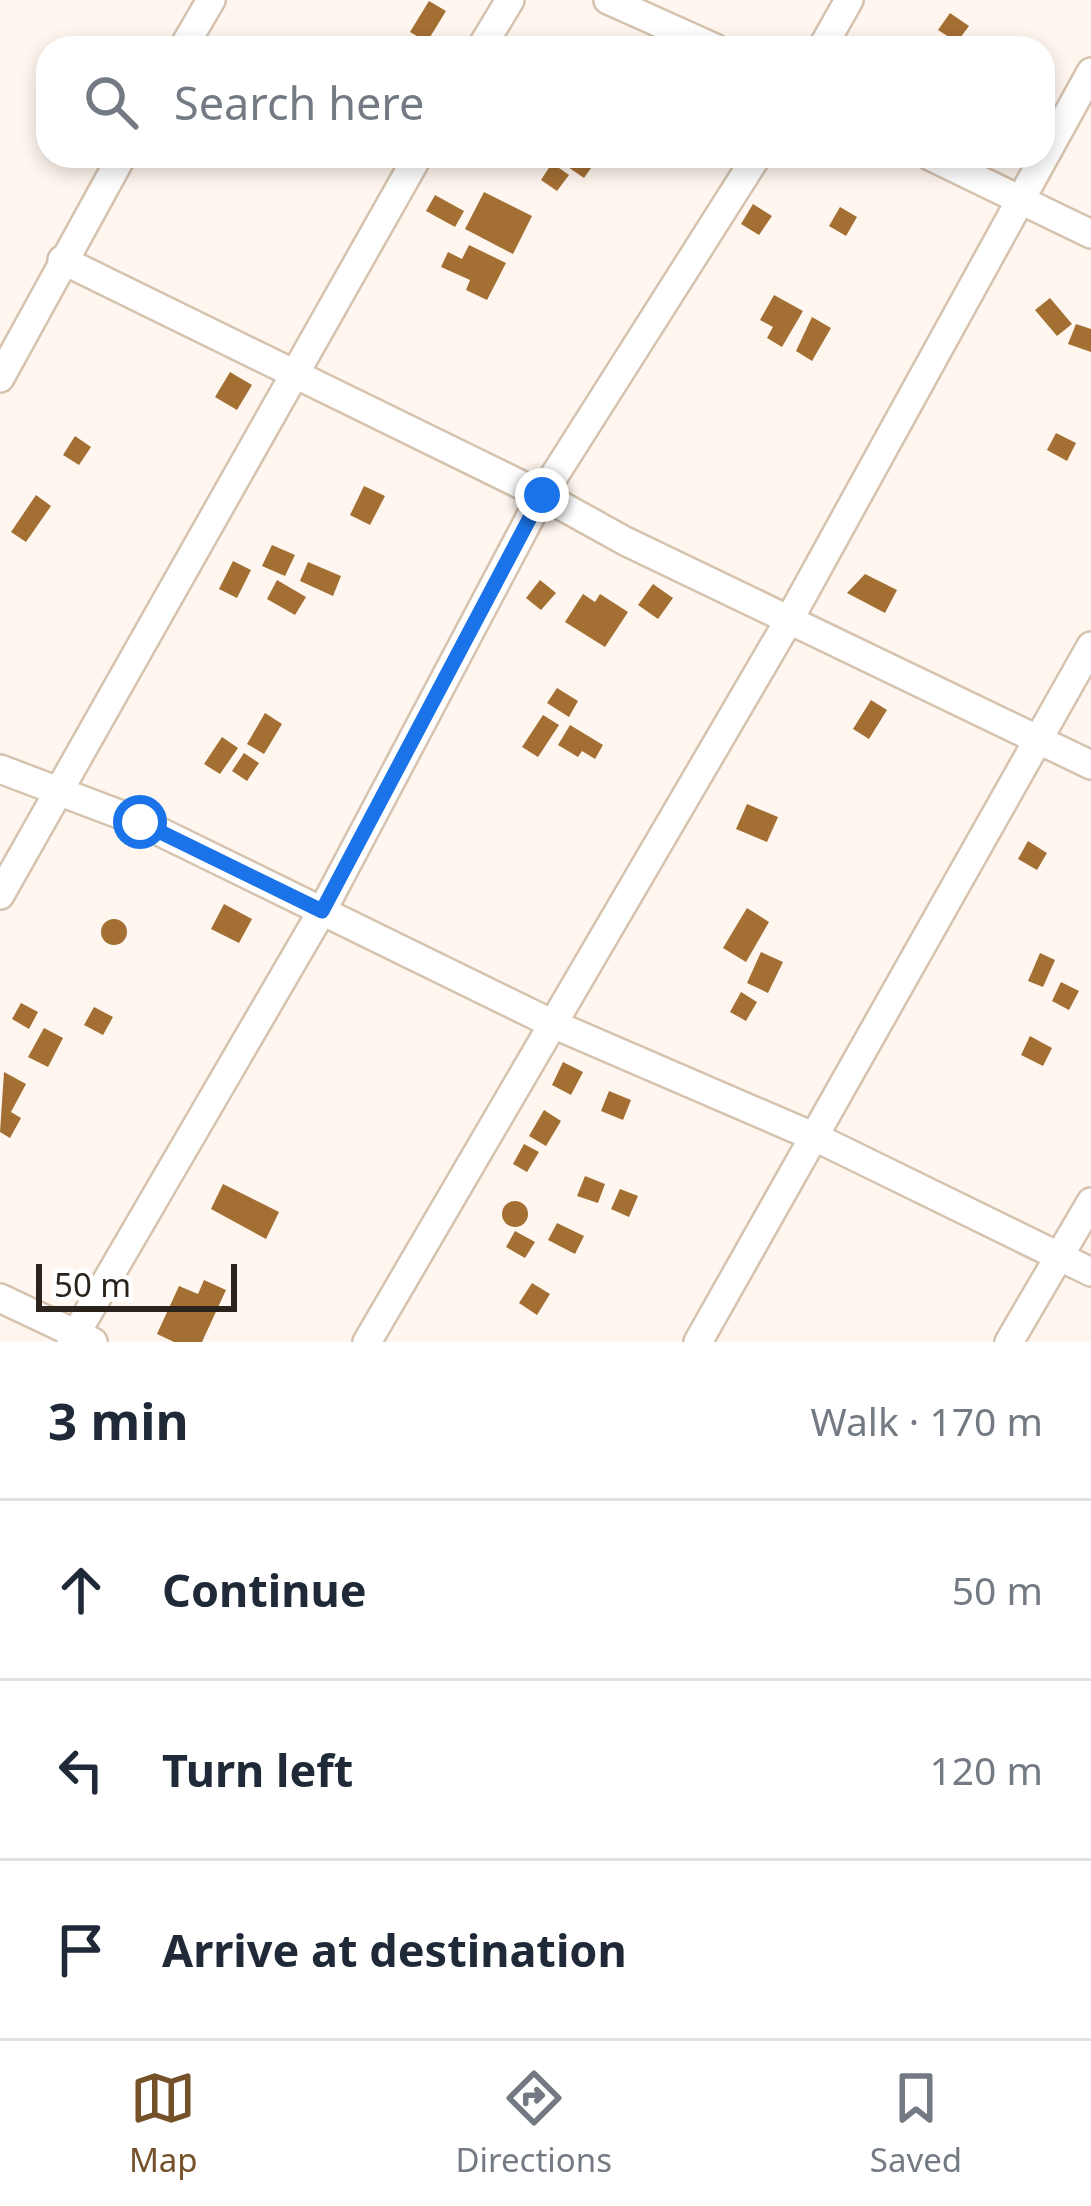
<!DOCTYPE html>
<meta charset="utf-8">
<style>
:root{--surface:#fff;--page:#f2f2f3;--text:#1f2937;--muted:#747a83;--line:#e0e1e3;--accent:#75512a}
body{margin:0;font-family:"Noto Sans",sans-serif;background:var(--page);color:var(--text)}
.scale{position:absolute;left:36px;bottom:30px;width:201px;box-sizing:border-box;padding-left:12px;border:6px solid #2a231c;border-top:0;font-size:33px;line-height:42px;white-space:nowrap;color:#2a231c;-webkit-text-stroke:9px #fff;paint-order:stroke}
.stop{position:absolute;width:36px;height:36px;margin:-27px;border:9px solid #1a73e8;border-radius:50%;background:#fff}
.stop.end{background:#1a73e8;border-color:#fff;box-shadow:0 3px 12px #0008}
.list{margin:0;padding:0;list-style:none}
h2{display:flex;justify-content:space-between;align-items:center;height:156px;margin:0;padding:0 48px;font-size:51px}
h2 small{font-size:39px;font-weight:400;color:var(--muted)}
.list li{display:grid;grid-template-columns:78px 1fr auto;gap:36px;align-items:center;box-sizing:border-box;height:180px;padding:0 48px;border-top:3px solid var(--line)}
.list b{display:block;font-size:45px;white-space:nowrap}
.list em{font-size:39px;font-style:normal;color:var(--muted)}
.icon{flex:none;width:66px;height:66px;fill:none;stroke:currentColor;stroke-width:2;stroke-linecap:round;stroke-linejoin:round}
.map{position:relative;flex:none;width:1091px;height:1342px;overflow:hidden}
.search{position:absolute;background:var(--surface);box-shadow:0 6px 18px #0003;left:36px;right:36px;top:36px;height:132px;display:flex;align-items:center;gap:30px;box-sizing:border-box;padding:0 42px;border-radius:36px;color:var(--muted);font-size:45px}
.sheet{height:696px;background:var(--surface)}
nav{display:flex;justify-content:space-around;align-items:center;box-sizing:border-box;height:168px;border-top:3px solid var(--line);background:var(--surface);font-size:33px;color:var(--muted)}
nav a{display:grid;justify-items:center;gap:6px}
nav .on{color:var(--accent)}
.map>svg:first-child{display:block}
.building{fill:#a46f33}
.lines{fill:none;stroke-linecap:round;stroke-linejoin:round}
.minor-casing{stroke:#d5c2af;stroke-width:32}
.minor{stroke:#fff;stroke-width:27}
.route{stroke:#1a73e8;stroke-width:15}
</style>
<div class="map">
<svg width="1091" height="1342" viewBox="0 0 1091 1342">
<rect width="100%" height="100%" fill="#fff7ef"/>
<g class="building">
<polygon points="429,1 446,11 427,42 410,32"/>
<polygon points="950,13 969,26 957,42 938,30"/>
<polygon points="576,156 596,161 584,178 568,167"/>
<polygon points="552,163 569,175 557,191 541,180"/>
<polygon points="484,192 532,216 513,254 465,229"/>
<polygon points="435,195 464,211 455,227 426,211"/>
<polygon points="753,204 772,216 759,235 741,224"/>
<polygon points="840,207 857,217 846,236 829,226"/>
<polygon points="469,245 506,263 487,300 466,290 470,280 441,267 448,252 462,259"/>
<polygon points="774,295 803,311 782,347 767,338 773,327 760,320"/>
<polygon points="1050,298 1072,324 1057,336 1035,310"/>
<polygon points="812,317 831,328 812,361 796,351"/>
<polygon points="1076,324 1091,329 1091,352 1068,344"/>
<polygon points="230,372 252,385 237,410 215,397"/>
<polygon points="1056,433 1076,443 1067,461 1047,450"/>
<polygon points="75,436 91,447 79,465 63,455"/>
<polygon points="364,486 385,496 370,525 350,515"/>
<polygon points="36,495 51,506 26,542 11,532"/>
<polygon points="272,545 295,555 285,576 262,566"/>
<polygon points="233,561 251,570 237,598 219,589"/>
<polygon points="308,562 341,576 333,596 300,581"/>
<polygon points="865,574 897,590 885,613 847,593"/>
<polygon points="277,580 306,597 295,615 267,599"/>
<polygon points="540,580 556,593 541,610 526,598"/>
<polygon points="653,584 673,598 658,619 638,605"/>
<polygon points="583,594 595,602 600,594 628,612 605,647 565,622"/>
<polygon points="557,688 578,701 569,717 547,703"/>
<polygon points="871,700 887,710 869,739 853,729"/>
<polygon points="265,713 282,724 264,754 247,744"/>
<polygon points="543,715 559,725 538,757 522,747"/>
<polygon points="570,725 603,745 595,759 582,751 578,757 558,745"/>
<polygon points="222,737 238,748 220,774 204,764"/>
<polygon points="244,753 259,763 247,781 232,771"/>
<polygon points="747,804 778,817 767,842 736,829"/>
<polygon points="1028,841 1047,853 1037,870 1018,859"/>
<polygon points="224,904 252,919 239,943 211,929"/>
<polygon points="747,908 769,922 746,962 723,948"/>
<circle cx="114" cy="932" r="13"/>
<polygon points="761,952 783,962 768,993 747,983"/>
<polygon points="1040,953 1055,960 1043,987 1028,981"/>
<polygon points="1061,982 1079,991 1069,1010 1052,1001"/>
<polygon points="741,992 757,1002 746,1021 730,1012"/>
<polygon points="21,1003 38,1012 29,1029 12,1019"/>
<polygon points="94,1007 113,1017 103,1035 84,1025"/>
<polygon points="44,1028 63,1038 48,1067 28,1057"/>
<polygon points="1030,1036 1052,1048 1043,1066 1021,1055"/>
<polygon points="563,1062 583,1072 571,1095 552,1085"/>
<polygon points="4,1072 26,1084 11,1112 21,1118 10,1138 0,1132"/>
<polygon points="609,1091 631,1100 623,1120 601,1111"/>
<polygon points="544,1110 561,1121 546,1146 529,1136"/>
<polygon points="524,1144 539,1152 527,1172 513,1164"/>
<polygon points="585,1176 605,1184 598,1203 577,1196"/>
<polygon points="223,1184 279,1212 266,1239 211,1209"/>
<polygon points="620,1189 638,1196 629,1217 611,1209"/>
<circle cx="515" cy="1214" r="13"/>
<polygon points="557,1223 584,1236 575,1254 548,1240"/>
<polygon points="515,1231 535,1242 525,1258 506,1247"/>
<polygon points="204,1280 226,1290 202,1342 174,1342 157,1334 179,1286 198,1294"/>
<polygon points="532,1283 550,1294 537,1315 519,1303"/>
</g>
<g class="lines">
<g class="minor-casing">
<g id="minor">
<polyline points="608,0 715,48"/>
<polyline points="183,48 211,0"/>
<polyline points="481,48 510,0"/>
<polyline points="822,48 849,0"/>
<polyline points="930,156 1091,234"/>
<polyline points="62,260 542,495 625,541 1091,765"/>
<polyline points="0,378 122,156"/>
<polyline points="0,769 140,822 553,1024 817,1138 1091,1272"/>
<polyline points="0,895 418,156"/>
<polyline points="0,1298 93,1342"/>
<polyline points="71,1342 322,911 542,495 757,156"/>
<polyline points="367,1342 789,620 1091,72"/>
<polyline points="698,1342 1091,646"/>
<polyline points="1009,1342 1091,1202"/>
</g>
</g>
<use href="#minor" class="minor"/>
</g>
<g class="lines">
<polyline class="route" points="140,822 322,911 542,495"/>
</g>
</svg>
<div class="scale">50 m</div>
<div class="stop" style="left:140px;top:822px"></div>
<div class="stop end" style="left:542px;top:495px"></div>
<div class="search"><svg class="icon" aria-label="search" viewBox="0 0 24 24"><circle cx="10" cy="10" r="6"/><path d="M15 15l6 6"/></svg>Search here</div>
</div>
<section class="sheet">
<h2>3 min<small>Walk · 170 m</small></h2>
<ul class="list">
<li><svg class="icon" aria-label="ahead" viewBox="0 0 24 24"><path d="M12 20V5M6 11l6-6 6 6"/></svg><div><b>Continue</b></div><em>50 m</em></li>
<li><svg class="icon" aria-label="left" viewBox="0 0 24 24"><path d="M17 20v-9H6M10 6l-5 5 5 5"/></svg><div><b>Turn left</b></div><em>120 m</em></li>
<li><svg class="icon" aria-label="arrive" viewBox="0 0 24 24"><path d="M6 21V4h12l-3 4 3 4H6"/></svg><div><b>Arrive at destination</b></div></li>
</ul>
</section>
<nav>
<a class="on"><svg class="icon" aria-label="map" viewBox="0 0 24 24"><path d="M3 6l6-2 6 2 6-2v14l-6 2-6-2-6 2zM9 4v14M15 6v14"/></svg>Map</a>
<a><svg class="icon" aria-label="directions" viewBox="0 0 24 24"><path d="M12 3l9 9-9 9-9-9zM9 14v-3h6M13 9l2 2-2 2"/></svg>Directions</a>
<a><svg class="icon" aria-label="saved" viewBox="0 0 24 24"><path d="M7 4h10v16l-5-4-5 4z"/></svg>Saved</a>
</nav>
